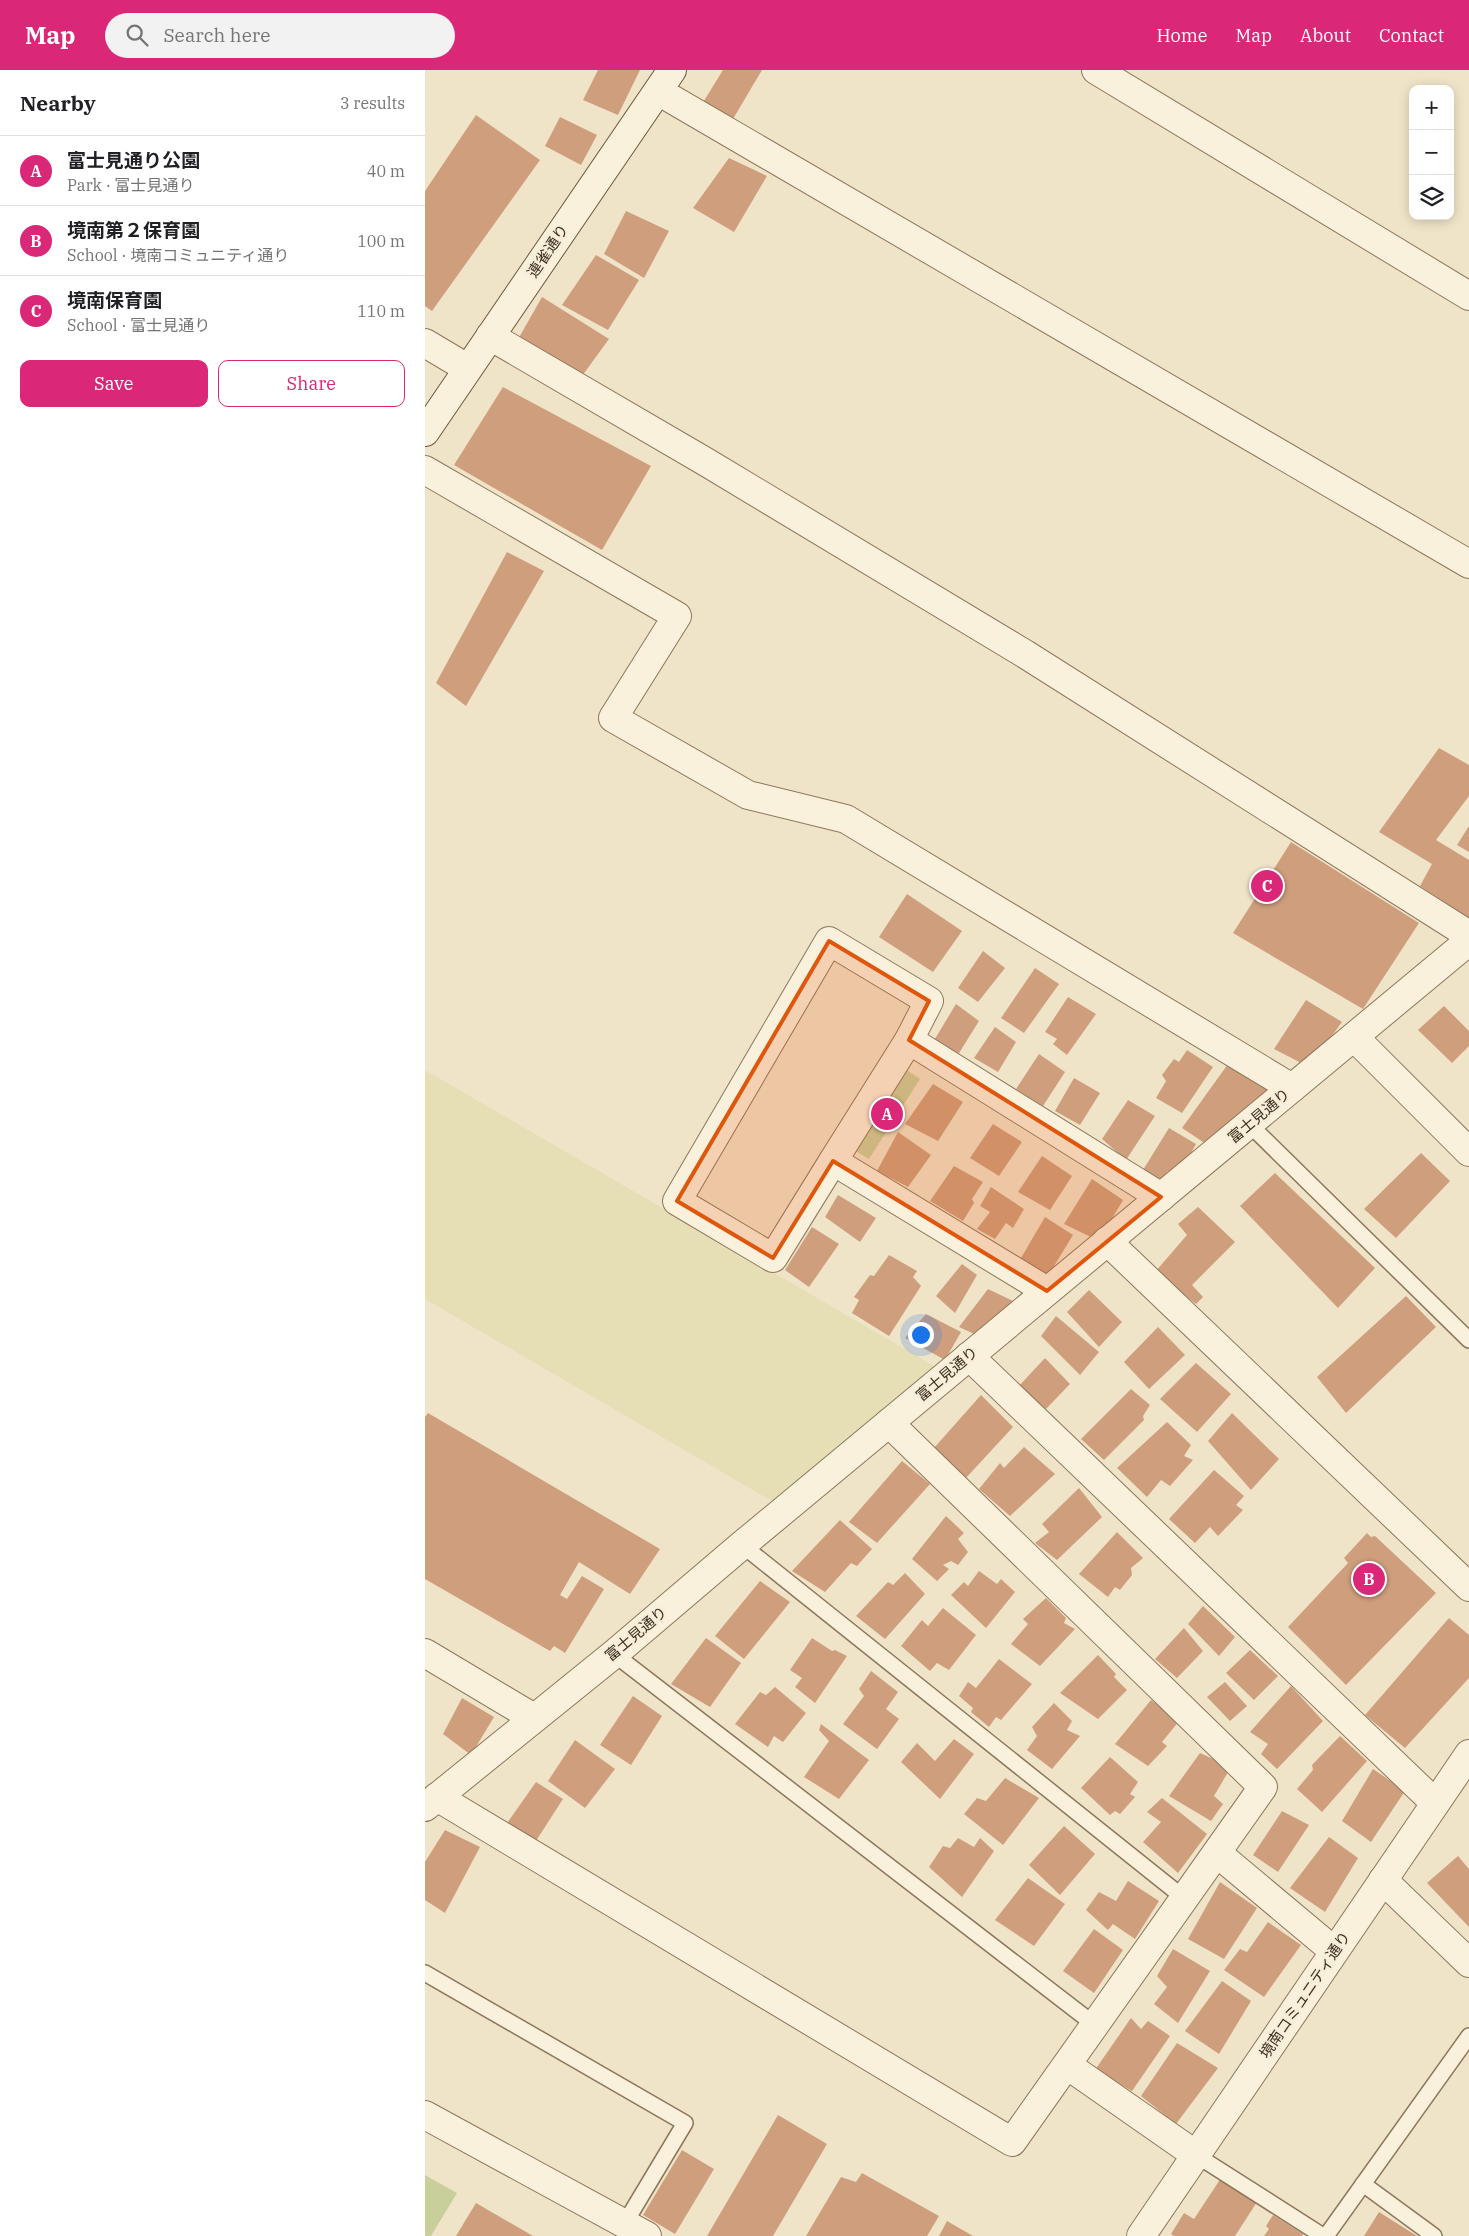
<!DOCTYPE html>
<meta charset="utf-8">
<style>
:root{--surface:#fff;--page:#f2f2f2;--text:#202124;--muted:#757577;--line:#e0e0e0;--accent:#db2777}
body{margin:0;font-family:"IBM Plex Serif","Noto Sans JP",serif;background:var(--page);color:var(--text)}
.controls{position:absolute;right:15px;top:15px;display:grid;overflow:hidden;border-radius:10px;box-shadow:0 2px 12px #0003}
.controls button{width:45px;height:45px;display:grid;place-items:center;padding:0;border:0;border-bottom:1px solid var(--line);background:var(--surface);color:var(--text);font:25px sans-serif}
.you{position:absolute;left:495px;top:1264px;width:18px;height:18px;margin:-12px;border:4px solid #fff;border-radius:50%;background:#1a73e8;box-shadow:0 0 0 8px #1a73e833}
.badge{display:grid;place-items:center;width:32px;height:32px;border-radius:50%;background:var(--accent);color:#fff;font-size:16px;font-weight:700}
.pin{position:absolute;translate:-50% -50%;border:2px solid #fff;box-shadow:0 1px 5px #0006}
.list{margin:0;padding:0;list-style:none}
h2{display:flex;justify-content:space-between;align-items:center;height:65px;margin:0;padding:0 20px;font-size:21px}
h2 small{font-size:16px;font-weight:400;color:var(--muted)}
.list li{display:grid;grid-template-columns:32px 1fr auto;gap:15px;align-items:center;box-sizing:border-box;height:70px;padding:0 20px;border-top:1px solid var(--line)}
.list b{display:block;font-size:19px;white-space:nowrap}
.list p{margin:0;font-size:16px;white-space:nowrap;color:var(--muted)}
.list em{font-size:16px;font-style:normal;color:var(--muted)}
.actions{display:flex;gap:10px;padding:15px 20px}
.actions a{flex:1;padding:11px 0;border:1px solid var(--accent);border-radius:10px;text-align:center;font-size:18px;color:var(--accent)}
.actions .main{background:var(--accent);color:#fff}
.icon{flex:none;width:28px;height:28px;fill:none;stroke:currentColor;stroke-width:2;stroke-linecap:round;stroke-linejoin:round}
.map{position:relative;flex:none;width:1044px;height:2166px;overflow:hidden}
header{display:flex;align-items:center;gap:30px;box-sizing:border-box;height:70px;padding:0 25px;background:var(--accent);color:#fff}
header strong{font-size:24px}
nav{display:flex;gap:28px;margin-inline-start:auto;font-size:18px}
.search{width:350px;height:45px;background:var(--page);display:flex;align-items:center;gap:12px;box-sizing:border-box;padding:0 18px;border-radius:28px;color:var(--muted);font-size:19px}
main{display:flex}
aside{flex:1;background:var(--surface)}
.map>svg:first-child{display:block}
.farmland{fill:#e6deb5}
.green{fill:#c9cf9b}
.building{fill:#cf9f7d}
.lines{fill:none;stroke-linecap:round;stroke-linejoin:round}
.service-casing{stroke:#8d765c;stroke-width:18}
.minor-casing{stroke:#8d765c;stroke-width:30}
.tertiary-casing{stroke:#8d765c;stroke-width:30}
.secondary-casing{stroke:#6f573f;stroke-width:30}
.service{stroke:#faf1dc;stroke-width:15}
.minor{stroke:#faf1dc;stroke-width:28}
.tertiary{stroke:#faf1dc;stroke-width:28}
.secondary{stroke:#faf1dc;stroke-width:28}
.marked{fill:#df570d;fill-opacity:0.2;stroke:#df570d;stroke-width:4;stroke-linejoin:round}
.labels{text-anchor:middle;stroke-width:5;stroke-linejoin:round;paint-order:stroke}
.street-label{font-size:15px;fill:#3d2e20;stroke:#f7eed8}
</style>
<header>
<strong>Map</strong>
<div class="search"><svg class="icon" aria-label="search" viewBox="0 0 24 24"><circle cx="10" cy="10" r="6"/><path d="M15 15l6 6"/></svg>Search here</div>
<nav><a>Home</a><a>Map</a><a>About</a><a>Contact</a></nav>
</header>
<main>
<aside>
<h2>Nearby<small>3 results</small></h2>
<ul class="list">
<li><span class="badge">A</span><div><b>富士見通り公園</b><p>Park · 富士見通り</p></div><em>40 m</em></li>
<li><span class="badge">B</span><div><b>境南第２保育園</b><p>School · 境南コミュニティ通り</p></div><em>100 m</em></li>
<li><span class="badge">C</span><div><b>境南保育園</b><p>School · 富士見通り</p></div><em>110 m</em></li>
</ul>
<div class="actions"><a class="main">Save</a><a>Share</a></div>
</aside>
<div class="map">
<svg width="1044" height="2166" viewBox="0 0 1044 2166">
<rect width="100%" height="100%" fill="#f0e4c8"/>
<polygon class="farmland" points="0,1000 516,1300 352,1434 0,1229"/>
<g class="green">
<polygon points="480,999 495,1009 444,1089 429,1080"/>
<polygon points="0,2105 32,2123 6,2166 0,2166"/>
</g>
<g class="building">
<polygon points="173,0 215,0 193,45 158,30"/>
<polygon points="298,0 337,0 305,54 277,34"/>
<polygon points="51,45 115,90 7,241 0,236 0,121"/>
<polygon points="135,47 172,65 156,95 120,76"/>
<polygon points="304,88 342,106 309,162 268,138"/>
<polygon points="201,141 244,161 219,208 179,184"/>
<polygon points="171,185 214,210 183,260 137,235"/>
<polygon points="117,227 184,269 157,306 92,271"/>
<polygon points="78,317 226,396 177,480 29,395"/>
<polygon points="82,482 119,501 41,636 11,613"/>
<polygon points="1014,678 1044,695 1044,726 1011,770 1044,790 1044,848 995,816 1007,794 954,762"/>
<polygon points="1044,756 1044,782 1032,775"/>
<polygon points="866,772 994,853 938,939 808,863"/>
<polygon points="482,824 537,861 508,902 454,867"/>
<polygon points="558,881 580,898 553,932 533,918"/>
<polygon points="610,898 634,914 599,963 576,948"/>
<polygon points="643,927 671,944 642,985 628,974 632,969 620,962"/>
<polygon points="881,930 917,952 884,997 849,979"/>
<polygon points="531,934 554,951 531,988 508,972"/>
<polygon points="1019,936 1044,961 1044,976 1027,993 993,960"/>
<polygon points="570,957 591,972 573,1002 549,988"/>
<polygon points="762,980 788,997 757,1043 731,1028 741,1011 737,1005 749,989 754,992"/>
<polygon points="614,984 640,1002 618,1036 591,1019"/>
<polygon points="803,994 844,1021 787,1078 757,1058"/>
<polygon points="649,1008 675,1023 655,1055 630,1041"/>
<polygon points="508,1014 538,1032 513,1071 480,1054"/>
<polygon points="703,1030 730,1046 701,1090 677,1069"/>
<polygon points="568,1054 597,1072 574,1106 545,1088"/>
<polygon points="744,1058 771,1074 753,1107 743,1101 737,1110 718,1100"/>
<polygon points="473,1062 506,1085 483,1117 452,1101"/>
<polygon points="996,1083 1025,1111 971,1168 939,1139"/>
<polygon points="617,1086 647,1106 625,1140 593,1122"/>
<polygon points="529,1096 558,1112 547,1129 549,1133 538,1151 505,1131"/>
<polygon points="850,1103 950,1198 913,1238 815,1136"/>
<polygon points="667,1109 698,1130 674,1171 639,1154"/>
<polygon points="566,1117 599,1139 588,1158 581,1153 570,1169 552,1159 565,1142 555,1136"/>
<polygon points="413,1125 451,1148 435,1172 400,1147"/>
<polygon points="773,1137 810,1172 767,1215 778,1227 771,1234 730,1202 762,1165 753,1154"/>
<polygon points="620,1147 648,1165 623,1206 596,1188"/>
<polygon points="387,1157 414,1174 384,1217 360,1200"/>
<polygon points="464,1185 492,1201 488,1207 496,1216 464,1266 427,1243 434,1230 429,1227 445,1205 449,1206"/>
<polygon points="537,1194 552,1205 530,1243 511,1226"/>
<polygon points="563,1219 588,1231 558,1268 534,1257"/>
<polygon points="664,1220 697,1252 674,1277 642,1242"/>
<polygon points="981,1226 1011,1257 921,1343 892,1307"/>
<polygon points="501,1244 536,1262 520,1290 480,1268"/>
<polygon points="631,1246 674,1282 655,1305 616,1266"/>
<polygon points="733,1257 760,1285 724,1319 699,1292"/>
<polygon points="620,1288 645,1314 621,1339 593,1317"/>
<polygon points="771,1293 806,1324 772,1362 735,1329"/>
<polygon points="706,1319 725,1335 718,1346 719,1350 679,1390 656,1369"/>
<polygon points="556,1325 588,1357 540,1409 509,1378"/>
<polygon points="3,1343 235,1479 205,1524 154,1492 135,1525 142,1529 157,1506 179,1519 140,1583 129,1576 125,1581 0,1509 0,1347"/>
<polygon points="807,1343 854,1389 826,1420 783,1371"/>
<polygon points="742,1352 766,1375 759,1386 768,1390 745,1416 736,1410 722,1427 692,1398"/>
<polygon points="599,1377 630,1404 585,1446 554,1419 575,1393 579,1398"/>
<polygon points="477,1391 505,1414 452,1473 424,1452"/>
<polygon points="789,1400 819,1426 811,1435 818,1440 793,1466 785,1457 770,1473 744,1449"/>
<polygon points="654,1418 677,1447 632,1490 610,1473 624,1462 617,1454"/>
<polygon points="521,1446 539,1463 533,1469 543,1482 533,1495 526,1491 518,1495 524,1499 512,1511 487,1489"/>
<polygon points="415,1450 447,1479 432,1496 426,1493 400,1522 367,1501"/>
<polygon points="692,1462 718,1488 706,1498 707,1505 695,1520 690,1517 683,1527 654,1504"/>
<polygon points="942,1463 946,1467 950,1466 1011,1523 921,1615 863,1557 923,1493 919,1488"/>
<polygon points="554,1501 572,1514 576,1509 590,1522 561,1558 526,1525 539,1512 543,1516"/>
<polygon points="480,1503 500,1524 460,1569 431,1546 463,1512 468,1515"/>
<polygon points="335,1511 365,1532 319,1589 290,1566"/>
<polygon points="621,1528 641,1548 639,1553 650,1559 615,1596 586,1574 603,1554 598,1549"/>
<polygon points="778,1536 810,1567 794,1586 763,1554"/>
<polygon points="518,1538 551,1565 524,1600 512,1593 505,1601 476,1576 497,1550 503,1556"/>
<polygon points="1024,1548 1044,1565 1044,1608 980,1678 940,1645"/>
<polygon points="759,1558 778,1581 752,1608 730,1589"/>
<polygon points="281,1568 316,1593 285,1637 246,1614"/>
<polygon points="387,1568 407,1581 410,1580 422,1586 390,1633 370,1617 377,1608 365,1600"/>
<polygon points="825,1580 853,1606 829,1630 801,1603"/>
<polygon points="673,1585 691,1604 689,1607 702,1620 673,1649 635,1623"/>
<polygon points="574,1589 607,1614 576,1650 571,1647 564,1657 546,1642 548,1638 534,1626 543,1612 551,1618"/>
<polygon points="446,1601 473,1622 461,1639 474,1649 452,1679 418,1654 439,1626 434,1619"/>
<polygon points="800,1612 822,1636 805,1651 782,1627"/>
<polygon points="866,1616 898,1651 852,1699 836,1684 843,1674 825,1662"/>
<polygon points="350,1617 381,1643 358,1672 349,1666 343,1677 310,1654 335,1622 341,1625"/>
<polygon points="208,1626 237,1646 206,1695 175,1675"/>
<polygon points="37,1628 69,1647 46,1685 18,1664"/>
<polygon points="726,1630 755,1650 737,1672 742,1676 723,1696 690,1674"/>
<polygon points="629,1633 647,1651 642,1660 655,1666 627,1699 602,1680 612,1666 607,1657"/>
<polygon points="396,1654 444,1690 414,1729 379,1707 404,1671 394,1660"/>
<polygon points="915,1666 942,1691 897,1742 872,1719 888,1700 887,1695"/>
<polygon points="529,1669 549,1684 515,1729 476,1692 492,1673 510,1691"/>
<polygon points="150,1670 190,1699 160,1738 123,1711"/>
<polygon points="775,1683 806,1697 789,1726 798,1734 786,1751 744,1726"/>
<polygon points="685,1687 713,1712 705,1724 710,1727 695,1744 690,1741 685,1745 656,1718"/>
<polygon points="948,1699 980,1721 946,1772 917,1751"/>
<polygon points="580,1708 614,1728 578,1775 539,1744 552,1728 561,1731"/>
<polygon points="111,1712 138,1729 109,1774 80,1756"/>
<polygon points="737,1728 782,1764 753,1803 718,1772 736,1752 722,1742"/>
<polygon points="857,1741 884,1755 853,1802 828,1785"/>
<polygon points="639,1756 670,1784 635,1825 604,1795"/>
<polygon points="20,1760 55,1777 20,1843 0,1830 0,1792"/>
<polygon points="904,1767 933,1788 900,1842 865,1818"/>
<polygon points="533,1768 549,1777 555,1768 569,1781 537,1827 504,1797 518,1776 525,1778"/>
<polygon points="1033,1786 1044,1799 1044,1857 1002,1813"/>
<polygon points="603,1808 640,1834 609,1876 570,1850"/>
<polygon points="703,1811 734,1831 710,1869 688,1854 683,1860 661,1840 674,1822 691,1831"/>
<polygon points="795,1812 832,1838 799,1889 763,1869"/>
<polygon points="843,1852 876,1875 839,1927 799,1900 815,1879 822,1882"/>
<polygon points="669,1859 698,1880 669,1923 638,1901"/>
<polygon points="748,1879 785,1901 753,1953 729,1934 742,1917 732,1906"/>
<polygon points="797,1911 826,1931 794,1984 760,1961"/>
<polygon points="706,1948 716,1959 723,1951 745,1966 707,2021 670,2000"/>
<polygon points="752,1973 793,1998 751,2054 716,2026"/>
<polygon points="353,2045 402,2074 348,2166 282,2166"/>
<polygon points="257,2080 289,2099 250,2164 218,2145"/>
<polygon points="437,2103 514,2146 502,2166 381,2166 416,2107 431,2112"/>
<polygon points="796,2108 832,2132 810,2166 749,2166 746,2164 759,2143 769,2149"/>
<polygon points="51,2133 108,2166 31,2166"/>
<polygon points="954,2142 992,2166 939,2166"/>
<polygon points="848,2145 878,2164 877,2166 839,2166 844,2159 841,2156"/>
<polygon points="522,2151 548,2166 514,2166"/>
</g>
<g class="lines">
<g class="service-casing">
<g id="service">
<polyline points="824,1054 1044,1270"/>
<polyline points="317,1475 759,1828"/>
<polyline points="189,1584 670,1955"/>
<polyline points="0,1903 260,2053 200,2153"/>
<polyline points="771,2085 898,2166"/>
<polyline points="938,2114 1009,2166"/>
<polyline points="901,2166 1044,1966"/>
</g>
</g>
<g class="minor-casing">
<g id="minor">
<polyline points="671,0 1044,226"/>
<polyline points="233,21 1044,494"/>
<polyline points="65,266 281,392 600,584 1044,865"/>
<polyline points="0,273 42,298"/>
<polyline points="0,400 252,546 188,648 323,725 421,749 867,1018"/>
<polyline points="929,967 1044,1082"/>
<polyline points="408,1091 484,970"/>
<polyline points="682,1171 1044,1517"/>
<polyline points="622,1221 408,1091 348,1188 252,1131 404,871 504,931 484,970 736,1127"/>
<polyline points="544,1286 1010,1733"/>
<polyline points="0,1583 109,1648"/>
<polyline points="12,1727 587,2072 838,1717 464,1353"/>
<polyline points="0,1737 189,1584 317,1475 1044,871"/>
<polyline points="792,1783 909,1881"/>
<polyline points="958,1810 1044,1893"/>
<polyline points="642,1995 771,2085"/>
<polyline points="0,2045 222,2166"/>
</g>
</g>
<g class="tertiary-casing">
<polyline id="tertiary" points="716,2166 1044,1684"/>
</g>
<g class="secondary-casing">
<polyline id="secondary" points="0,362 247,0"/>
</g>
<use href="#service" class="service"/>
<use href="#minor" class="minor"/>
<use href="#tertiary" class="tertiary"/>
<use href="#secondary" class="secondary"/>
</g>
<path class="marked" d="M404,871L504,931L484,970L736,1127L622,1221L408,1091L348,1188L252,1131Z"/>
<g class="labels">
<g class="street-label">
<text transform="translate(123 181) rotate(-56)" y="5">連雀通り</text>
<text transform="translate(834 1046) rotate(-40)" y="5">富士見通り</text>
<text transform="translate(522 1304) rotate(-40)" y="5">富士見通り</text>
<text transform="translate(211 1564) rotate(-40)" y="5">富士見通り</text>
<text transform="translate(880 1925) rotate(-56)" y="5">境南コミュニティ通り</text>
</g>
</g>
</svg>
<div class="controls">
<button>+</button>
<button>−</button>
<button><svg class="icon" aria-label="layers" viewBox="0 0 24 24"><path d="M12 4l9 5-9 5-9-5zM3 14l9 5 9-5"/></svg></button>
</div>
<div class="you"></div>
<div class="pin badge" style="left:462px;top:1044px">A</div>
<div class="pin badge" style="left:944px;top:1509px">B</div>
<div class="pin badge" style="left:842px;top:816px">C</div>
</div>
</main>
